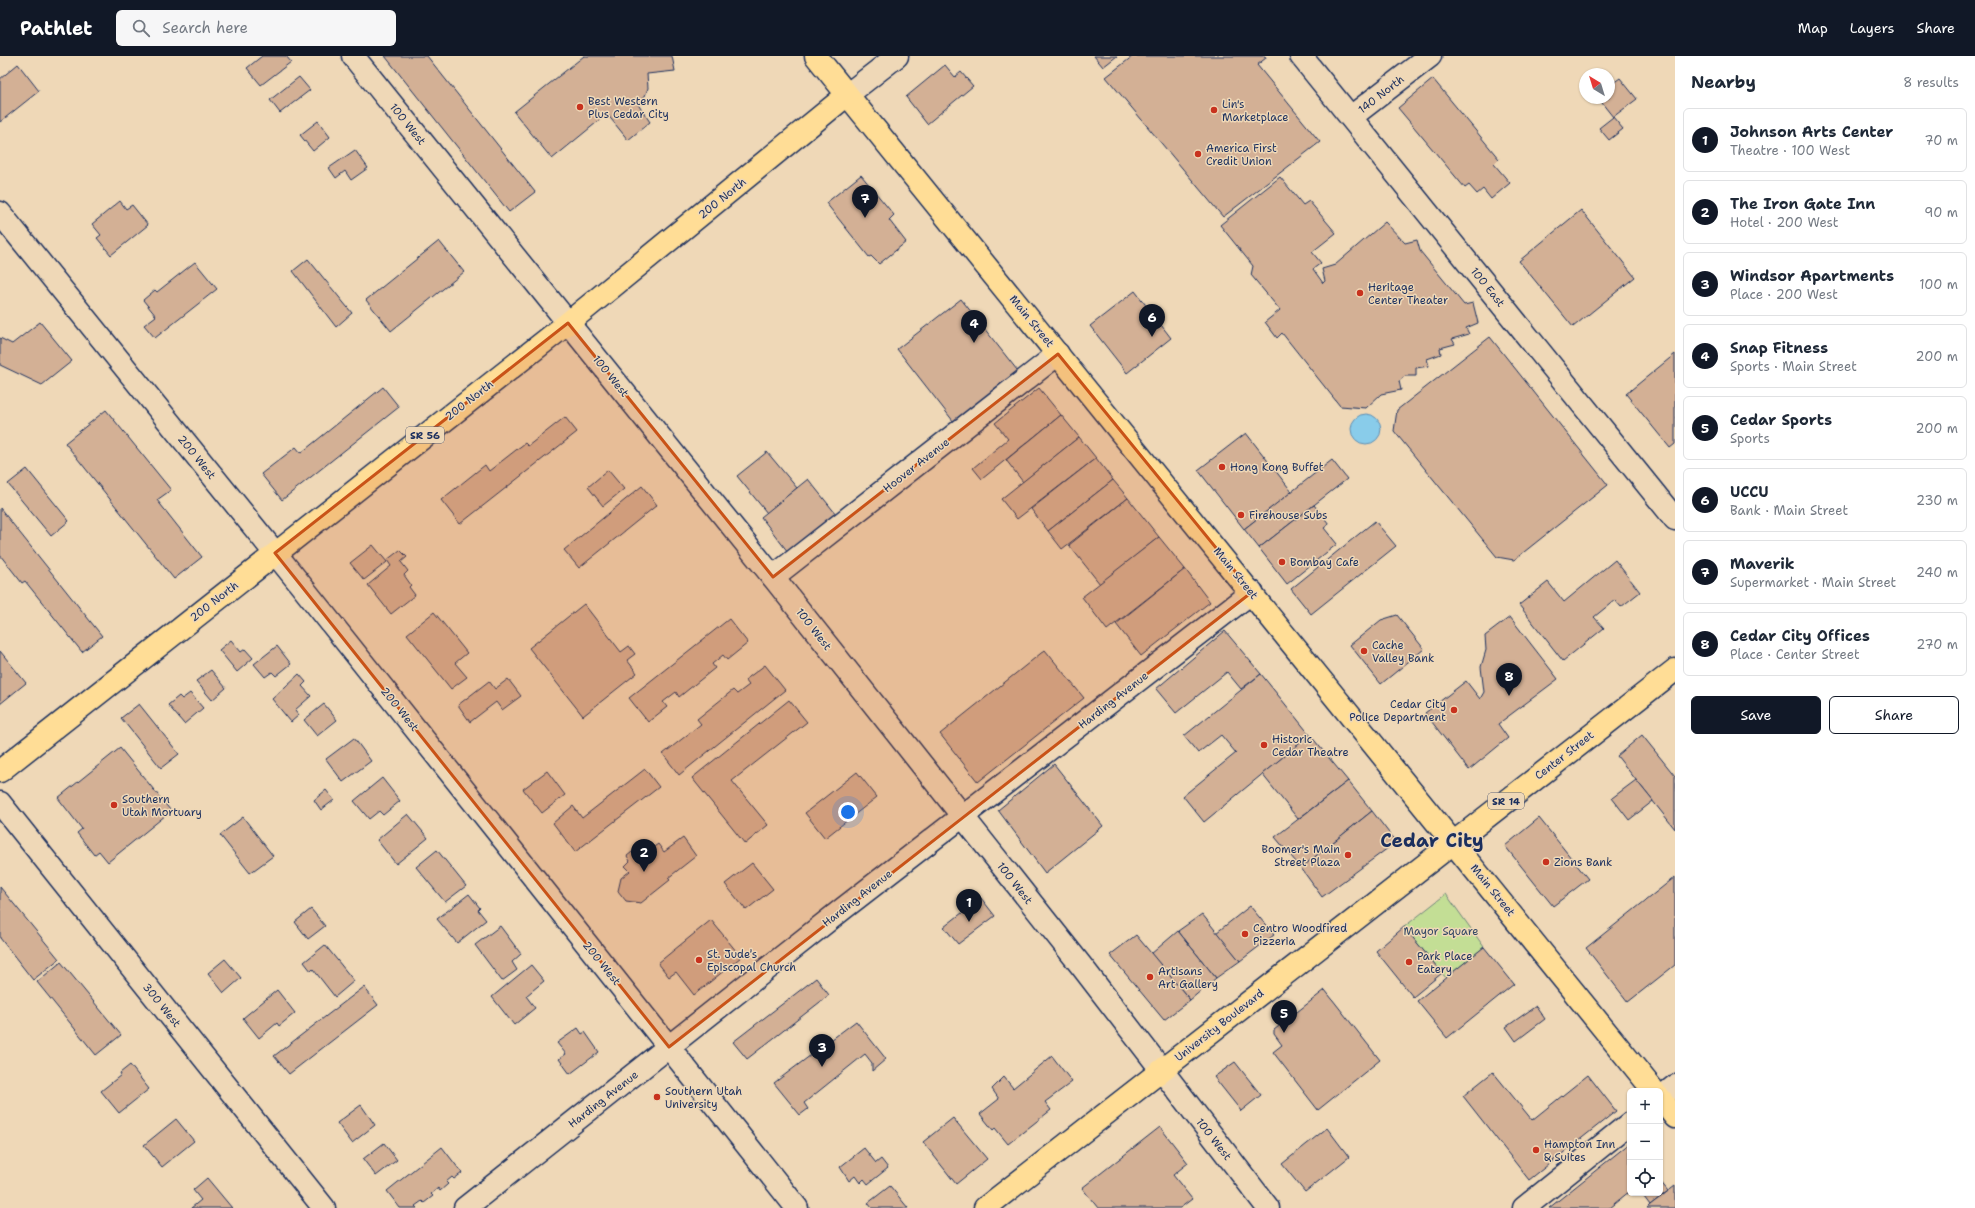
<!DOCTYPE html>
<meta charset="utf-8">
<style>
:root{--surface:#fff;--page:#f6f6f7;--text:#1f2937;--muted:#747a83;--line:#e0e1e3;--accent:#111827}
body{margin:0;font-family:"Shantell Sans",sans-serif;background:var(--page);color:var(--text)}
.controls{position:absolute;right:12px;bottom:12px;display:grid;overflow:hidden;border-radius:6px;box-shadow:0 1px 3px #0004}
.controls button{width:36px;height:36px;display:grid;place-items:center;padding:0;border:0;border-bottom:1px solid var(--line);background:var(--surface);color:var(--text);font:20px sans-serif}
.compass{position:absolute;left:1579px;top:12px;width:36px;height:36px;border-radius:50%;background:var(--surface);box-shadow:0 1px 3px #0004;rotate:322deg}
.you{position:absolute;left:848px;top:756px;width:14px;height:14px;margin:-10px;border:3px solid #fff;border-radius:50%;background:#1a73e8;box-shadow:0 0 0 6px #1a73e833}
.badge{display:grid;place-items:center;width:26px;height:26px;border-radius:50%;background:var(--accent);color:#fff;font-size:13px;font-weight:700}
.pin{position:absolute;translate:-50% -33px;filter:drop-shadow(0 1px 2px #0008)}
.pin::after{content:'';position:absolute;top:21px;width:14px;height:12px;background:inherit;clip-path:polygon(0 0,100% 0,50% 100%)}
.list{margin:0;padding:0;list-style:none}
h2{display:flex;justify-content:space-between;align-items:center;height:52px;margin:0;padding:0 16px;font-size:17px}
h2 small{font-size:13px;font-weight:400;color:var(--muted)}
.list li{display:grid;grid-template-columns:26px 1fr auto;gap:12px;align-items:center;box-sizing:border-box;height:64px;margin:0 8px 8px;padding:0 8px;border:1px solid var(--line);border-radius:6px}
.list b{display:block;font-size:15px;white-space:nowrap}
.list p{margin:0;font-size:13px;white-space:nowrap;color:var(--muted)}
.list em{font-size:13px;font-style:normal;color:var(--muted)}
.actions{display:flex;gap:8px;padding:12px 16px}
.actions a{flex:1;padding:9px 0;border:1px solid var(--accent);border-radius:6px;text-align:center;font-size:14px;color:var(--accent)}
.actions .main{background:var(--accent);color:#fff}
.icon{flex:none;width:22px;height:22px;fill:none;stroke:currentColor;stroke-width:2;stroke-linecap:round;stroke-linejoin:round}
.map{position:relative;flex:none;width:1675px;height:1152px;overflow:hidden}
header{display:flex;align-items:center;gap:24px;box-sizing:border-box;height:56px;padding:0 20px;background:var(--accent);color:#fff}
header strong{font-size:19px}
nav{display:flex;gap:22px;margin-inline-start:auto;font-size:14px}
.search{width:280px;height:36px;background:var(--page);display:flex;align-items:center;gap:10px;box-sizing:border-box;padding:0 14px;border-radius:6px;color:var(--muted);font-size:15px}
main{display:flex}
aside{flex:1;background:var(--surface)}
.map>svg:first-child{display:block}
.green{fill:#c3de95;stroke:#6f867a}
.water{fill:#89ccea;stroke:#5d8db2}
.building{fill:#d3b095;stroke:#1b2f5e}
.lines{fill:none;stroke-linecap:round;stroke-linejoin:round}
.minor-casing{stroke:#1b2f5e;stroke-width:25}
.major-casing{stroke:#1b2f5e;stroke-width:25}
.minor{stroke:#efd8b7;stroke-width:22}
.major{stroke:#ffdd96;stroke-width:22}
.marked{fill:#c95318;fill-opacity:0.2;stroke:#c95318;stroke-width:3;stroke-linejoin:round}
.poi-dot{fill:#c8321e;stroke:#efd8b7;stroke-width:1.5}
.labels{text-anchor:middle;stroke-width:3;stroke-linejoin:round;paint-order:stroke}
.shield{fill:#efd8b7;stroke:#5b6279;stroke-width:1}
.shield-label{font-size:10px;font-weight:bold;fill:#1b2f5e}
.street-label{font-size:11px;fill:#1b2f5e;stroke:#efd8b7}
.poi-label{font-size:11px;fill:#1b2f5e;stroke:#efd8b7;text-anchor:start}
.park-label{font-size:11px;fill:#344966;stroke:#efd8b7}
.town-label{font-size:19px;font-weight:bold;fill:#1b2f5e;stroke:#efd8b7}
</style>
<header>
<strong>Pathlet</strong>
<div class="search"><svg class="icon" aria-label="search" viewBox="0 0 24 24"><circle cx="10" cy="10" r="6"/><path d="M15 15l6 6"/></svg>Search here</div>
<nav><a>Map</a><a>Layers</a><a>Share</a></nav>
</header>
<main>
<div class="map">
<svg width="1675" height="1152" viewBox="0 0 1675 1152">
<rect width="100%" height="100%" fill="#efd8b7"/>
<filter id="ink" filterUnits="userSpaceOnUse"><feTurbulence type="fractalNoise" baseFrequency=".025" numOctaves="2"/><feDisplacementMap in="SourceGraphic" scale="8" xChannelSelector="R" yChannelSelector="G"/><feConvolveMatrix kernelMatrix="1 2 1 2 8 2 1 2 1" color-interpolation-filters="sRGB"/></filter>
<g filter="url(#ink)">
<polygon class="green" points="1446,838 1484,891 1446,922 1404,871"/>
<circle class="water" cx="1366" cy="373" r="15"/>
<g class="building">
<polygon points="262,0 286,0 291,6 261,29 247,12"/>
<polygon points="385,0 427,0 535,136 509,156"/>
<polygon points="584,0 672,0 675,15 647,18 648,32 645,40 637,47 650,66 628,84 607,58 552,103 514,56"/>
<polygon points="1094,0 1117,0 1103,11"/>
<polygon points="1133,0 1265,0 1266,2 1257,9 1320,86 1223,161 1106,21"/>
<polygon points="18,8 39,35 0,66 0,23"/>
<polygon points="945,9 955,21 961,16 973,30 927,68 906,41"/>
<polygon points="299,21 310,34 280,57 270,44"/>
<polygon points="1620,22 1637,43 1613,61 1598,42 1609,42 1609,30"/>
<polygon points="1433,23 1499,103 1494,108 1510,127 1491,143 1483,133 1477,138 1469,129 1465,132 1398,52"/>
<polygon points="1613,61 1623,73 1609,84 1599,72"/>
<polygon points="318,65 330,81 313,95 300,79"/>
<polygon points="355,94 368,112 351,124 345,115 336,122 329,112"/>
<polygon points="861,119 894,159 889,164 906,186 879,208 871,200 869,201 826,147"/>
<polygon points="1280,121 1303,149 1309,145 1336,177 1312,196 1321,207 1313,213 1323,227 1325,225 1322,213 1335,209 1385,166 1405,187 1417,184 1420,195 1464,249 1473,247 1478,267 1466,272 1469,278 1452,283 1455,288 1440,292 1441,298 1427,303 1429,310 1416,312 1416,320 1405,320 1399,325 1401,334 1381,338 1366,352 1340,350 1282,277 1277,282 1265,266 1280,254 1251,219 1253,210 1220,169"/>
<polygon points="120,145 126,153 132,149 148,169 111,199 97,182 101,179 92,168"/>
<polygon points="1581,154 1635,221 1573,271 1519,205"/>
<polygon points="439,185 464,216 391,275 366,244"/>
<polygon points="308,203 352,257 336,271 293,215"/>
<polygon points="195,206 217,233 155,282 144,269 156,260 143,244 155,234 157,236"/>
<polygon points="1135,235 1171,282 1127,317 1090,270"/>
<polygon points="961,243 1021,319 957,370 897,293"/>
<polygon points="40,266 72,305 42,329 0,309 0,282 12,288"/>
<polygon points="1490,281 1608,429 1514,504 1497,501 1394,375 1397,354"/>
<polygon points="1675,298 1675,388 1670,392 1626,338"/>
<polygon points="383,331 399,351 282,444 261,418 296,391 301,397"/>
<polygon points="1039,332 1061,359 982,423 973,412 1008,383 995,367"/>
<polygon points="106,354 171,434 157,444 202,501 174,523 65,387"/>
<polygon points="1061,359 1079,381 1023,426 1006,404"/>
<polygon points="565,361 577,376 460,468 441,444 485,409 489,415 525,387 528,390"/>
<polygon points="1246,377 1292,436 1244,473 1198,414"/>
<polygon points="1079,381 1096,402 1017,463 1001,443"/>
<polygon points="767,396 797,432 767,457 737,420"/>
<polygon points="1096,402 1113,424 1048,475 1031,453"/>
<polygon points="1332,404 1347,423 1259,492 1244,473"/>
<polygon points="27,413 69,465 51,480 8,428"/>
<polygon points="608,414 624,433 603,450 588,431"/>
<polygon points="808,423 836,458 788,496 761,461"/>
<polygon points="1113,424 1128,442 1062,493 1048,475"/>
<polygon points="642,430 657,449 579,512 564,494"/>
<polygon points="1128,442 1159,481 1100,528 1069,489"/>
<polygon points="1314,449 1329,468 1324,472 1337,488 1287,528 1259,492"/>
<polygon points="0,452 102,580 82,596 25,525 22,527 0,499"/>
<polygon points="1375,465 1396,490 1311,558 1291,533"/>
<polygon points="1159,481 1185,513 1107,574 1082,541"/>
<polygon points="373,489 387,506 364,524 350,507"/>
<polygon points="400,494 407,501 401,506 408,515 404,519 411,529 409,531 415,539 391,558 368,529 391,510 387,504"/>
<polygon points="1615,504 1640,536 1621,551 1615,544 1594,561 1604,572 1563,605 1519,549 1548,526 1564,546"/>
<polygon points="1185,513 1210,546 1141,600 1116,568"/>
<polygon points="584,548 621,596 629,590 635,598 627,604 637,617 583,660 529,592"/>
<polygon points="434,556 467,597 455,607 467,621 451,633 407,578"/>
<polygon points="1397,559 1424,593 1381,628 1350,589 1381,564"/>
<polygon points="1510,561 1558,623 1498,668 1508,682 1469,714 1425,657 1466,625 1480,643 1484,636 1481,611 1486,594 1485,580"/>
<polygon points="729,563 748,587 727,604 723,599 712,608 715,612 679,641 676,636 663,646 667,651 648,666 629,642"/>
<polygon points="1225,575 1261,618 1241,633 1227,616 1176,657 1156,633"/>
<polygon points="231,584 241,596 245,593 253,602 237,616 219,594"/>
<polygon points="277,590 291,608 276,620 272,616 265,621 254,608"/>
<polygon points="1045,594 1084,642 978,726 940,678"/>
<polygon points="0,595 26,627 0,648"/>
<polygon points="765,609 785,634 679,719 663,698 701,668 697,663 733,634 737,638 749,629 745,624"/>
<polygon points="211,614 226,632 212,644 196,625"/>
<polygon points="299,618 306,626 302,630 311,640 295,654 299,659 291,666 272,643"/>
<polygon points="1261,618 1310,679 1204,766 1183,740 1236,697 1221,679 1198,697 1184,680"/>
<polygon points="508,623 521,640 502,654 496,646 470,666 458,649 489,625 495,633"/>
<polygon points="190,637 203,652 184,668 168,649 179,640 182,643"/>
<polygon points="789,644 807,666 732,725 768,769 745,788 692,722"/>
<polygon points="139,648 179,698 161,712 121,662"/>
<polygon points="324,648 337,664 317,680 304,664"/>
<polygon points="1310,679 1348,725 1298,763 1262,718"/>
<polygon points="1642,679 1675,720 1675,773 1617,700"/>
<polygon points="354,682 371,705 343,726 326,703"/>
<polygon points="120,692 171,755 108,806 99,795 94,799 77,777 82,773 58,742"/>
<polygon points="1054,708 1103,770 1045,817 998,754"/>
<polygon points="645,713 659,731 575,796 553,767 573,750 582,762"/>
<polygon points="547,715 565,739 542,757 523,733"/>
<polygon points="857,716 877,741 825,782 805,757"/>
<polygon points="382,722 400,745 383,759 379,755 369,763 354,745"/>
<polygon points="1636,724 1653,745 1629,764 1612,742"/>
<polygon points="1348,725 1372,755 1301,812 1275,781"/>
<polygon points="326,734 334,744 321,754 314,744"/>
<polygon points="1372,755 1396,786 1322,841 1301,812"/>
<polygon points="408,758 428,782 396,808 377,784"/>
<polygon points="243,761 273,800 250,817 220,779"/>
<polygon points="1539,762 1588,823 1553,850 1505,790"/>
<polygon points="683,782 696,800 668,822 670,824 641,847 626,845 618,835 621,822 630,815 625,810 630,805 627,800 641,789 647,796 658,788 664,796"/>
<polygon points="437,794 466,830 445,846 416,811"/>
<polygon points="752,807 773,833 746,854 725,828"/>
<polygon points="1675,821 1675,909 1628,946 1586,892"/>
<polygon points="0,831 59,903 33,924 0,882"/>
<polygon points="469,838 480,852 478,854 486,864 457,887 437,863"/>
<polygon points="981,842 995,860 958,888 944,871"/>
<polygon points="1250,850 1274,879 1240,905 1216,877"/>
<polygon points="311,853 325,870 308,883 295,866"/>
<polygon points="1202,858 1240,905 1216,922 1178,875"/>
<polygon points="711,864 741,901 694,939 676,916 669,921 658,907"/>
<polygon points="500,870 521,898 512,906 517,914 502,925 475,889"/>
<polygon points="1404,871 1442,917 1413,941 1376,895"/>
<polygon points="1178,875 1216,922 1190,944 1151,898"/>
<polygon points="1136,879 1190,944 1164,964 1110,899"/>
<polygon points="325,889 354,925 335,941 313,913 311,915 304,906"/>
<polygon points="1484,891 1514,928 1447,982 1417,945"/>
<polygon points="225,903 241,922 224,937 208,917"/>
<polygon points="61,906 121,979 96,999 37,926"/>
<polygon points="531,909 544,925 526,940 535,952 514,969 492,941"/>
<polygon points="816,922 829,939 747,1003 733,986"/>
<polygon points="364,931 378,949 289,1018 274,1000"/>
<polygon points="277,934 295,957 279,970 277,967 259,982 243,962"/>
<polygon points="1325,934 1380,1004 1318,1054 1273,996 1282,989 1274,978 1274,974"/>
<polygon points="1536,950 1545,963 1516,985 1506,971"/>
<polygon points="856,965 886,1003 872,1015 872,1007 865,998 804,1047 808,1053 800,1059 774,1027"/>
<polygon points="578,972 582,978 585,976 599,996 570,1018 559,1003 566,998 557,987"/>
<polygon points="1052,1000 1072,1026 1045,1046 1051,1054 1008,1088 995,1072 993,1074 980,1058 999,1043 992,1033 1004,1021 1013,1032"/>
<polygon points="1235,1006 1261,1039 1241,1055 1214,1021"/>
<polygon points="130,1009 149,1033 119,1057 101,1035 121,1019 120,1017"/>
<polygon points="1493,1016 1532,1064 1588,1019 1616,1055 1529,1124 1463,1040"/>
<polygon points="361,1049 375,1069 352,1087 337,1067"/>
<polygon points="953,1062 987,1103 956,1128 923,1086"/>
<polygon points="176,1063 194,1085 162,1111 144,1089"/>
<polygon points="1160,1071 1188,1107 1173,1119 1192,1143 1180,1152 1098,1152 1082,1132"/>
<polygon points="1327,1072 1349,1101 1305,1136 1282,1108"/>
<polygon points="384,1087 397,1104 376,1120 363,1103"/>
<polygon points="1630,1087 1630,1135 1609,1152 1549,1152"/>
<polygon points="442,1091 462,1117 454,1123 452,1121 446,1126 448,1128 440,1135 438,1132 431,1138 433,1140 424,1147 422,1145 415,1150 417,1152 400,1152 387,1135"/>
<polygon points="864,1092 876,1107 881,1103 888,1112 868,1128 864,1123 860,1127 855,1120 849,1125 840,1111"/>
<polygon points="207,1122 232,1152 191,1152 201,1144 193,1134"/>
<polygon points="1660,1125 1668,1135 1650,1149 1641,1137 1660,1137"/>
<polygon points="890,1130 908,1152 872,1152 868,1147"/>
<polygon points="1675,1130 1675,1152 1647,1152 1650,1149"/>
</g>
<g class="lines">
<g class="minor-casing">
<g id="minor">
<polyline points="353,0 773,521 1083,912 1268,1152"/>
<polyline points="1301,0 1675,463"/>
<polyline points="847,39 897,0"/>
<polyline points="1351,61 1430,0"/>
<polyline points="0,157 296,523 797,1152"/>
<polyline points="773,521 1058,298"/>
<polyline points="0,747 324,1152"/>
<polyline points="1660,1042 1675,1030"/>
<polyline points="465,1152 844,852 1252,536"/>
<polyline points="1524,1152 1630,1067"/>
</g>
</g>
<g class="major-casing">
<g id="major">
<polyline points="816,0 1654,1035"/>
<polyline points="0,715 568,267 847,39"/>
<polyline points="1660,1042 1675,1061"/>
<polyline points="985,1152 1675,614"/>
</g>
</g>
<use href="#minor" class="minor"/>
<use href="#major" class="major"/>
</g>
</g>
<path class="marked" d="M568,267L773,521L1058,298L1252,536L669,991L275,497Z"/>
<g class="poi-dot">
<circle cx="580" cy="51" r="4"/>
<circle cx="1214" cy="54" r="4"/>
<circle cx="1198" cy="98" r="4"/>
<circle cx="1360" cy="237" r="4"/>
<circle cx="1222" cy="411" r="4"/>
<circle cx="1241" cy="459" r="4"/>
<circle cx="1282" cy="506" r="4"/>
<circle cx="1364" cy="595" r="4"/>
<circle cx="1454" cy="654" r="4"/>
<circle cx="1264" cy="689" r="4"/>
<circle cx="114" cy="749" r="4"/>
<circle cx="1348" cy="799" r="4"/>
<circle cx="1546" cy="806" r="4"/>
<circle cx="1245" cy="878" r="4"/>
<circle cx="699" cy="904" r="4"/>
<circle cx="1409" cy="906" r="4"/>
<circle cx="1150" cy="921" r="4"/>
<circle cx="657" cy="1041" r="4"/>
<circle cx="1536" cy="1094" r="4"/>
</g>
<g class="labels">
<g class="shield">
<rect x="406" y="371" width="38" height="16" rx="3"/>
<rect x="1488" y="737" width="36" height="16" rx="3"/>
</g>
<g class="shield-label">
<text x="425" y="383">SR 56</text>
<text x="1506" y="749">SR 14</text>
</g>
<g class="street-label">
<text transform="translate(1381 38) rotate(-38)" y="4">140 North</text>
<text transform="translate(408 68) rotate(51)" y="4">100 West</text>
<text transform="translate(722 142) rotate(-39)" y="4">200 North</text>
<text transform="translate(1488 231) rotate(51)" y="4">100 East</text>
<text transform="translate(1032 265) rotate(51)" y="4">Main Street</text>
<text transform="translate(611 320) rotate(51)" y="4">100 West</text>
<text transform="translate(469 344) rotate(-38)" y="4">200 North</text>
<text transform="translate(197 401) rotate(51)" y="4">200 West</text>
<text transform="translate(916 409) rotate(-38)" y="4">Hoover Avenue</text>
<text transform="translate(1236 517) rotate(51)" y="4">Main Street</text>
<text transform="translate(214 545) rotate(-38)" y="4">200 North</text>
<text transform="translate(814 573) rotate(52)" y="4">100 West</text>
<text transform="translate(1113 644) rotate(-38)" y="4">Harding Avenue</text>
<text transform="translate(400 653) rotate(51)" y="4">200 West</text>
<text transform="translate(1564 699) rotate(-38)" y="4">Center Street</text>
<text transform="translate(1015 827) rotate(52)" y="4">100 West</text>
<text transform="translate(1493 834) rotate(51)" y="4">Main Street</text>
<text transform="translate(857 842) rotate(-38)" y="4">Harding Avenue</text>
<text transform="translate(602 907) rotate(51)" y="4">200 West</text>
<text transform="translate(162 949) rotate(51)" y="4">300 West</text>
<text transform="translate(1219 969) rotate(-38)" y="4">University Boulevard</text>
<text transform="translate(603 1043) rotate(-38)" y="4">Harding Avenue</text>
<text transform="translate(1214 1083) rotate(52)" y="4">100 West</text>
</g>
<g class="poi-label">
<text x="588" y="49">Best Western<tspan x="588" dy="13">Plus Cedar City</tspan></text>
<text x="1222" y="52">Lin's<tspan x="1222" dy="13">Marketplace</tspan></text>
<text x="1206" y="96">America First<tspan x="1206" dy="13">Credit Union</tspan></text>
<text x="1368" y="235">Heritage<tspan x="1368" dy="13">Center Theater</tspan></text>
<text x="1230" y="415">Hong Kong Buffet</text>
<text x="1249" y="463">Firehouse Subs</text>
<text x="1290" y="510">Bombay Cafe</text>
<text x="1372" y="593">Cache<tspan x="1372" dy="13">Valley Bank</tspan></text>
<text x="1446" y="652" text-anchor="end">Cedar City<tspan x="1446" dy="13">Police Department</tspan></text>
<text x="1272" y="687">Historic<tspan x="1272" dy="13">Cedar Theatre</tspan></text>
<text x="122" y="747">Southern<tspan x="122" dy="13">Utah Mortuary</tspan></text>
<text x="1340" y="797" text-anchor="end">Boomer's Main<tspan x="1340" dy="13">Street Plaza</tspan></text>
<text x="1554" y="810">Zions Bank</text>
<text x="1253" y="876">Centro Woodfired<tspan x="1253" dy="13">Pizzeria</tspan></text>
<text x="707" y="902">St. Jude's<tspan x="707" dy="13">Episcopal Church</tspan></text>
<text x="1417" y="904">Park Place<tspan x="1417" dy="13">Eatery</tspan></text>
<text x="1158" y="919">Artisans<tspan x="1158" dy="13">Art Gallery</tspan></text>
<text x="665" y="1039">Southern Utah<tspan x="665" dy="13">University</tspan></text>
<text x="1544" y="1092">Hampton Inn<tspan x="1544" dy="13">&amp; Suites</tspan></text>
</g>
<g class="park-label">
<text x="1441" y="879">Mayor Square</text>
</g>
<g class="town-label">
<text x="1432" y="791">Cedar City</text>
</g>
</g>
</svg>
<div class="controls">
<button>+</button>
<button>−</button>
<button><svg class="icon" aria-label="locate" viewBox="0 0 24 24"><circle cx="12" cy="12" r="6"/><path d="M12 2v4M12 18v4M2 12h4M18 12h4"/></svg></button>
</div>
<svg class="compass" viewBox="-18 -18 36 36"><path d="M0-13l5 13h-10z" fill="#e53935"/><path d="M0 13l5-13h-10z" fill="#747a83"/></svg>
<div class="you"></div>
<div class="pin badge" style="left:969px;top:866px">1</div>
<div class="pin badge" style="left:644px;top:816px">2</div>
<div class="pin badge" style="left:822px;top:1011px">3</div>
<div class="pin badge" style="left:974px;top:287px">4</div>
<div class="pin badge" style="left:1284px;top:977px">5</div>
<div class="pin badge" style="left:1152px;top:281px">6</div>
<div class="pin badge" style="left:865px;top:162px">7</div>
<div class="pin badge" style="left:1509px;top:640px">8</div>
</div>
<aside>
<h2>Nearby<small>8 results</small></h2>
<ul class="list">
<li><span class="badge">1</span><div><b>Johnson Arts Center</b><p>Theatre · 100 West</p></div><em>70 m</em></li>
<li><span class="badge">2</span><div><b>The Iron Gate Inn</b><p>Hotel · 200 West</p></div><em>90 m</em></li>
<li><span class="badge">3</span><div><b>Windsor Apartments</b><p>Place · 200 West</p></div><em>100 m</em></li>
<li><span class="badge">4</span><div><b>Snap Fitness</b><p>Sports · Main Street</p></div><em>200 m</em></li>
<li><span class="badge">5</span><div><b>Cedar Sports</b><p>Sports</p></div><em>200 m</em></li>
<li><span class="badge">6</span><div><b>UCCU</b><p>Bank · Main Street</p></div><em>230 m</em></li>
<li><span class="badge">7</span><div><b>Maverik</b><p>Supermarket · Main Street</p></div><em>240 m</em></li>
<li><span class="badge">8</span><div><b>Cedar City Offices</b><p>Place · Center Street</p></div><em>270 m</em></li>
</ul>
<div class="actions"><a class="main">Save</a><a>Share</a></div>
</aside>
</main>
